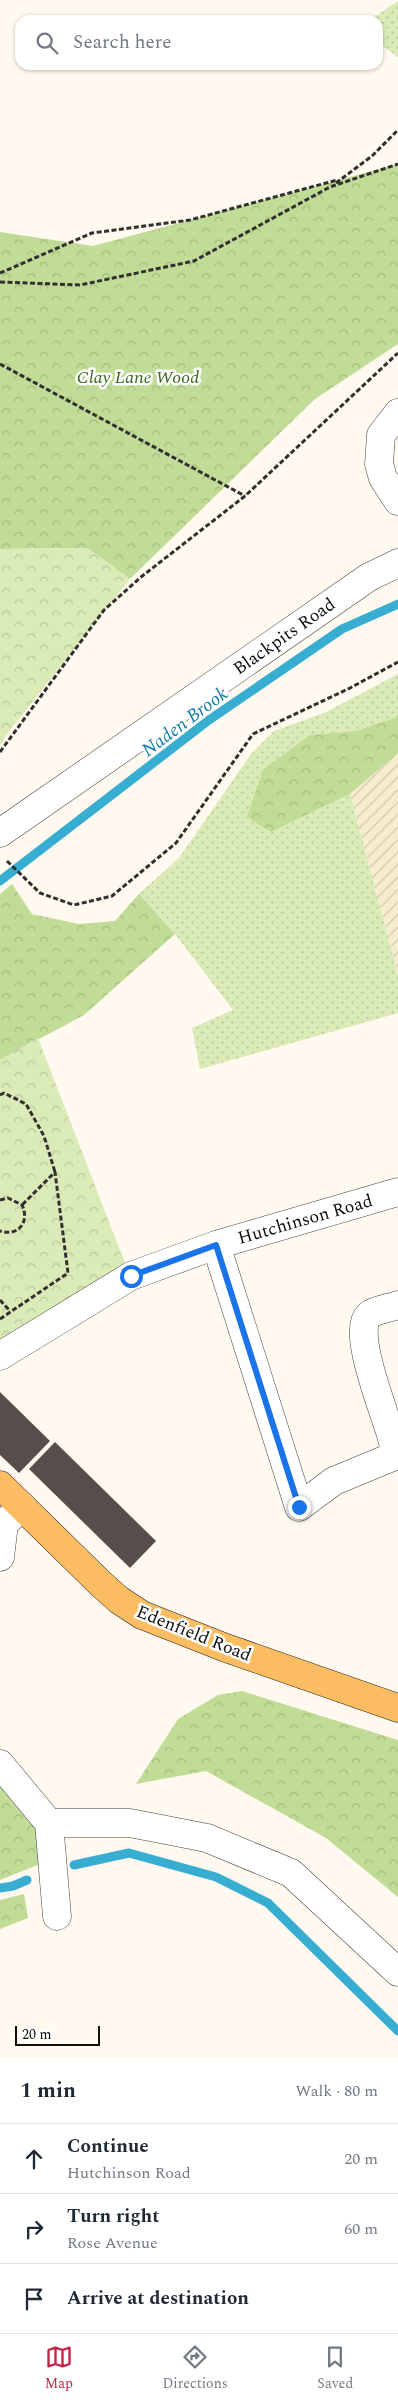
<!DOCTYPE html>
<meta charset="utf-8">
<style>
:root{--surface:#fff;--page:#f6f6f7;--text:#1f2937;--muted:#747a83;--line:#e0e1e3;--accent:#c22244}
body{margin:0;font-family:Spectral,serif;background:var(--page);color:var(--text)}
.scale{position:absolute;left:15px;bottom:12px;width:85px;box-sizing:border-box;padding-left:5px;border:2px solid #0e0e0e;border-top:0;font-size:14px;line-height:18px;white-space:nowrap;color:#0e0e0e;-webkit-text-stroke:4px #fff;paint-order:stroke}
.stop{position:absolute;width:15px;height:15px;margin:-11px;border:4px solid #1a73e8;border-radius:50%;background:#fff}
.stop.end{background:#1a73e8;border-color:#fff;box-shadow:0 1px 5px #0008}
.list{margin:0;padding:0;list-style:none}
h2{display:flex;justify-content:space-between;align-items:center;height:65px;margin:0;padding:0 20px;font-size:21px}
h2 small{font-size:16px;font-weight:400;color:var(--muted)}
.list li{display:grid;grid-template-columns:32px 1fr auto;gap:15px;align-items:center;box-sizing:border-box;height:70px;padding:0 20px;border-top:1px solid var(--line)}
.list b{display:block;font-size:19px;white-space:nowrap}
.list p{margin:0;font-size:16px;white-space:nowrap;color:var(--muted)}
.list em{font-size:16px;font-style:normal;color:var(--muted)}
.icon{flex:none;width:28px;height:28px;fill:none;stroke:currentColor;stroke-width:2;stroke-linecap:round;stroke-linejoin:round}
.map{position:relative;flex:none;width:398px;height:2058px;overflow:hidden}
.search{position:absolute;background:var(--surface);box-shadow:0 1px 4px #0004;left:15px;right:15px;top:15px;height:55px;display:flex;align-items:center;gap:12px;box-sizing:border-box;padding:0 18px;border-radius:15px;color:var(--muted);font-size:19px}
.sheet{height:275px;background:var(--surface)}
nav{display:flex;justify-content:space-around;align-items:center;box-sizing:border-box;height:70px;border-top:1px solid var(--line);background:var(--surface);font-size:14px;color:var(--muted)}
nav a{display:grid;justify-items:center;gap:2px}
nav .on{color:var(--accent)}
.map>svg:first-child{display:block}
.farmland{fill:url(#farmland-furrows)}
.grass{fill:url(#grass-dots)}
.forest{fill:url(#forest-crowns)}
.park{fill:url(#park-crowns)}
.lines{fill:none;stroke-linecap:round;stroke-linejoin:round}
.stream{stroke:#37add1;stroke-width:9}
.building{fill:#574d4a}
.minor-casing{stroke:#414141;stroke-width:29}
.major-casing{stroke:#1f1f1f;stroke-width:29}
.path{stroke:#303030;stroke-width:3;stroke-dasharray:5 2.5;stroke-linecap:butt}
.minor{stroke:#fff;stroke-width:28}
.major{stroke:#fcbd62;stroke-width:28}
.route{stroke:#1a73e8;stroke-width:6}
.labels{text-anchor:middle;stroke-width:5;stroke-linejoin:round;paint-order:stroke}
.park-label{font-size:18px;font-style:italic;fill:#38681c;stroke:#fff}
.street-label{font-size:18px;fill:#0e0e0e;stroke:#fff}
.water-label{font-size:19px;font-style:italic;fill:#137da4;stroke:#fff}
</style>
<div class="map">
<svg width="398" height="2058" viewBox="0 0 398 2058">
<defs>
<pattern id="farmland-furrows" width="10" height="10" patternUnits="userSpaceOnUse" patternTransform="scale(1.25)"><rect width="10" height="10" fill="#f6ecce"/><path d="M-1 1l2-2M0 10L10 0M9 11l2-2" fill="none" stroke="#d2c9b0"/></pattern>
<pattern id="grass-dots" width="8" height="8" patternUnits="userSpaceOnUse" patternTransform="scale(1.25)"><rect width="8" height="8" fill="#daebb7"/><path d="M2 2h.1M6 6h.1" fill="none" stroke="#bac89c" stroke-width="1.8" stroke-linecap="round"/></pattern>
<pattern id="forest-crowns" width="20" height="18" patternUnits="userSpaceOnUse" patternTransform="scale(1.25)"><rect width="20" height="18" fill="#c1dc96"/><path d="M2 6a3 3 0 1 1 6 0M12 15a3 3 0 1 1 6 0" fill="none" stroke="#a5bc80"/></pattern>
<pattern id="park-crowns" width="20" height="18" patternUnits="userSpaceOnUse" patternTransform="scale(1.25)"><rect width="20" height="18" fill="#daebb7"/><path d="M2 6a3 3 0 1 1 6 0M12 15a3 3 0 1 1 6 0" fill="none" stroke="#bac89c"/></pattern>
</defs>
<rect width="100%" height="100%" fill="#fff9ef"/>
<polygon class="farmland" points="398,753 398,975 350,794"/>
<g class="grass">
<polygon points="398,1 398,57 378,43 378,20 370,20"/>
<polygon points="398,674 398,715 394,718 355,731 310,735 271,832 350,794 398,975 398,1013 200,1069 192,1028 233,1010 175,934 139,894 179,858 251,754 274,731 326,712"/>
</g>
<g class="forest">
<polygon points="398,164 398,344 315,399 130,579 87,548 0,549 0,232 93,246"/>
<polygon points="398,715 398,753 350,794 271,832 247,817 263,770 310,735 355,731 394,718"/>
<polygon points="12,884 32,914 79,924 115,921 139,894 175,934 84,1015 0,1060 0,894"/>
<polygon points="242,1691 398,1740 398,1897 326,1838 206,1771 136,1784 178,1719 218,1695"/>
<polygon points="0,1780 39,1832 40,1864 0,1880"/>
<polygon points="24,1894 28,1918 0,1929 0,1900"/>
</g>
<g class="park">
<polygon points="87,548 130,579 7,734 0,746 0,549"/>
<polygon points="38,1038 128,1271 0,1349 0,1060"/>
</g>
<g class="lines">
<g class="stream">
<polyline points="0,881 209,720 342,629 398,604"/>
<polyline points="74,1865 129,1853 216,1877 268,1903 398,2031"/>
<polyline points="0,1888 13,1886 27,1880"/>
</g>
</g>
<g class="building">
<polygon points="0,1392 50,1441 19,1473 0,1455"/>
<polygon points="55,1442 156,1541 130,1568 29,1469"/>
</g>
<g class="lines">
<g class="minor-casing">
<g id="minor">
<polyline points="398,413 381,435 379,464 383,478 398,501"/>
<polyline points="0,833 369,577 398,563"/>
<path d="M216,1245L299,1507L334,1481L392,1457C393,1452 394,1447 393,1442C388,1420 350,1331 369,1315C375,1310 390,1308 398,1305"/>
<polyline points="0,1356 131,1276 216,1245 398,1192"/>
<polyline points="0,1557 4,1524 22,1506"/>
<polyline points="0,1764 49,1823 57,1916"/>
<polyline points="49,1823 130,1823 207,1838 291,1873 398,1972"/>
</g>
</g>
<g class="major-casing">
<polyline id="major" points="0,1485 100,1583 119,1600 142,1615 226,1648 398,1708"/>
</g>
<g class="path">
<polyline points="336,183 372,156 398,130"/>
<polyline points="0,273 92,233 190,220 337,180"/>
<polyline points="0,282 80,285 194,261 330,187 398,164"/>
<polyline points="0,364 245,496"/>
<polyline points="0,752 104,610 141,577 245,496 398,353"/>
<polyline points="7,861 40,893 74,905 112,896 176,843 253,734 350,688 398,662"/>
<polyline points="0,1095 4,1093 26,1104 44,1136 55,1172"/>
<path d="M0,1200L8,1198L22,1205C30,1221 19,1237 0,1231"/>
<polyline points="0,1300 10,1311"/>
<polyline points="0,1319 68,1273 55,1172 22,1205"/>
</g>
<use href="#minor" class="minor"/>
<use href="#major" class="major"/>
</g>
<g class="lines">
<polyline class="route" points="131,1276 216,1245 299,1507"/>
</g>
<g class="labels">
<g class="park-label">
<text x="138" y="383">Clay Lane Wood</text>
</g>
<g class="street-label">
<text transform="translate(284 636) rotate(-35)" y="6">Blackpits Road</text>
<text transform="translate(305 1219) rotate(-16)" y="6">Hutchinson Road</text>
<text transform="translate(194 1633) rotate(22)" y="6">Edenfield Road</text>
</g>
<g class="water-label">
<text transform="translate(184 721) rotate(-37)" y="7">Naden Brook</text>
</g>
</g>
</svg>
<div class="scale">20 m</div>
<div class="stop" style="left:131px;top:1276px"></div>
<div class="stop end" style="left:299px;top:1507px"></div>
<div class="search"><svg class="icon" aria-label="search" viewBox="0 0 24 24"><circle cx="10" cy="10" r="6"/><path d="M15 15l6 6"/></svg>Search here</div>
</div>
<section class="sheet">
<h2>1 min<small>Walk · 80 m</small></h2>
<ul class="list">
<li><svg class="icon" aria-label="ahead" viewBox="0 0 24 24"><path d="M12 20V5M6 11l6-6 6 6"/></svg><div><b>Continue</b><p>Hutchinson Road</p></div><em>20 m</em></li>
<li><svg class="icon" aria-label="right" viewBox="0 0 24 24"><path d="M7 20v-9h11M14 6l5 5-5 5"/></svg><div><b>Turn right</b><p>Rose Avenue</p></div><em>60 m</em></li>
<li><svg class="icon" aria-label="arrive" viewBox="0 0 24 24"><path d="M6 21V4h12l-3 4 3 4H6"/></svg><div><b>Arrive at destination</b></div></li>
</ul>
</section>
<nav>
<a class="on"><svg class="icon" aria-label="map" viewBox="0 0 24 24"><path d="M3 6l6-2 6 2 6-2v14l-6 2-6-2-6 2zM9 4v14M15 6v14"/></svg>Map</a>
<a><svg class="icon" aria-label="directions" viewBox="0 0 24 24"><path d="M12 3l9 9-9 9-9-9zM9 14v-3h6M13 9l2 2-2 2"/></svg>Directions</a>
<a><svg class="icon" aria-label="saved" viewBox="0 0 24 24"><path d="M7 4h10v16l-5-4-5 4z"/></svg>Saved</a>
</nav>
